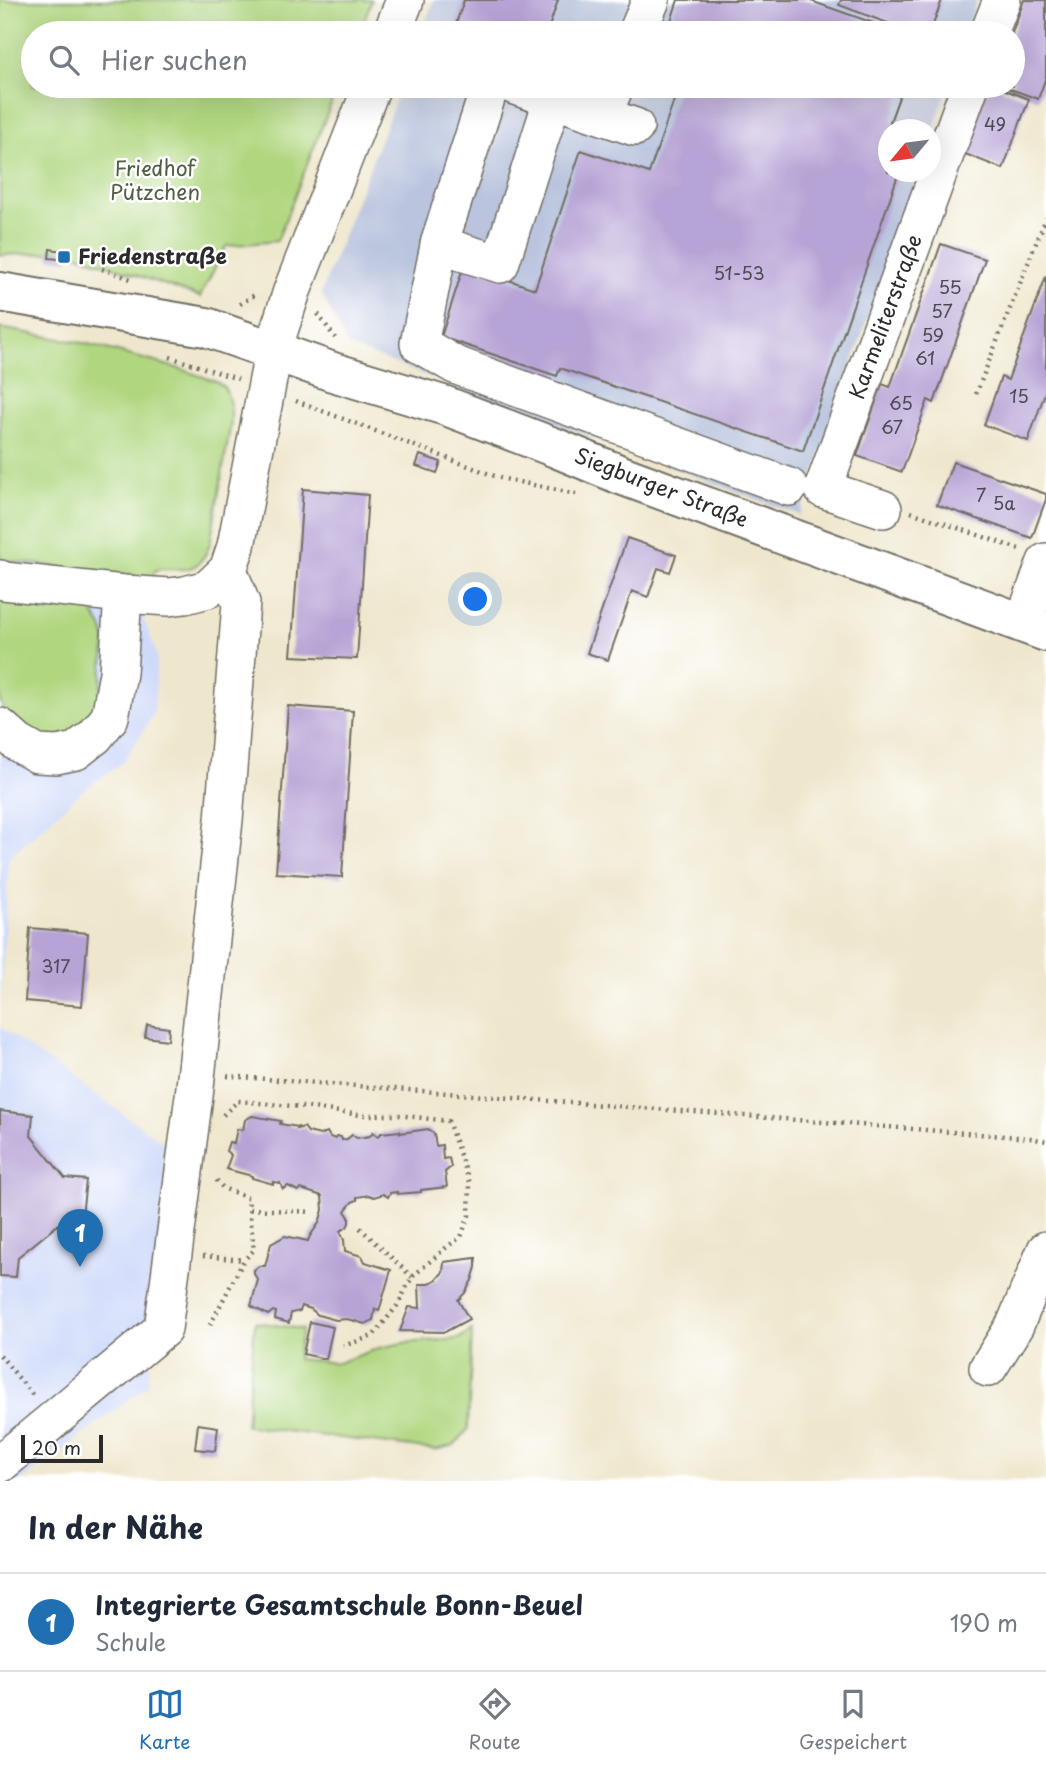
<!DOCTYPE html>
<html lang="de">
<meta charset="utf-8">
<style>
:root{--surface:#fff;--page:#f6f6f7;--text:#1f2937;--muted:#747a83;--line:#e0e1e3;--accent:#1f6fb2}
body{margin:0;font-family:"Playpen Sans",sans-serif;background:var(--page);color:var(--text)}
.compass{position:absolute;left:878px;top:119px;width:63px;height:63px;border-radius:50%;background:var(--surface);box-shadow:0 7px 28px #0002;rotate:241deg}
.scale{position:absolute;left:21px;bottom:18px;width:82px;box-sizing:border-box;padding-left:7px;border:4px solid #2b2b2b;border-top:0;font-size:19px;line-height:24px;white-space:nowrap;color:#2b2b2b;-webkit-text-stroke:5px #fff;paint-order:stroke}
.you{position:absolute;left:476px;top:600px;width:24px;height:24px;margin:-18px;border:5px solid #fff;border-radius:50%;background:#1a73e8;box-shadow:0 0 0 10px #1a73e833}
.badge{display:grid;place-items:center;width:46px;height:46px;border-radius:50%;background:var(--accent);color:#fff;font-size:23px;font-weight:700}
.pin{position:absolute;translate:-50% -58px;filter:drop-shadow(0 2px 4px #0008)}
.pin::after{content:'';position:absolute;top:37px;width:24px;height:21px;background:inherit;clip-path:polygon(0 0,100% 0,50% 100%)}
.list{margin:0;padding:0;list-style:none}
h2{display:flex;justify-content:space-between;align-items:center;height:91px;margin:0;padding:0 28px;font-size:30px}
h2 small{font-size:23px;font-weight:400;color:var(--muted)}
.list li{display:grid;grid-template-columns:46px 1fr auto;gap:21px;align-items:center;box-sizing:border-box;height:98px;padding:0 28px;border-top:2px solid var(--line)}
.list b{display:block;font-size:26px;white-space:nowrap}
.list p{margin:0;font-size:23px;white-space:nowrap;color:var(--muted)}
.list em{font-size:23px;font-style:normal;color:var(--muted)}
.icon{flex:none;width:38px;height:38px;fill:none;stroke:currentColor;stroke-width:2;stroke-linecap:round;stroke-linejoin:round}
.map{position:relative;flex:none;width:1046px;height:1481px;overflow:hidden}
.search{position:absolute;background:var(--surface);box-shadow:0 7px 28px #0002;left:21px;right:21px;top:21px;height:77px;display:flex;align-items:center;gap:18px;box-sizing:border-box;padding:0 24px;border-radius:38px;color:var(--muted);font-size:26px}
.sheet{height:189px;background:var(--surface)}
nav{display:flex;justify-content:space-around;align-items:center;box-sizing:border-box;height:98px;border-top:2px solid var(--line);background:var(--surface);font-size:19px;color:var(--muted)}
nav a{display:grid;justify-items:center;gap:4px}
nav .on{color:var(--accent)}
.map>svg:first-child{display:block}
.built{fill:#cfdafa}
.industrial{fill:#bac4de}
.green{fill:#b0d780;stroke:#6e8156;stroke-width:2}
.building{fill:#b7a4d6}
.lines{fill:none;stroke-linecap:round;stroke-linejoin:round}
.minor-casing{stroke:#706d64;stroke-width:40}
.major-casing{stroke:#706d64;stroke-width:42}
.path{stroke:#706d64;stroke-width:4.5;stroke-dasharray:2 5;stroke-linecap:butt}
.minor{stroke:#fff;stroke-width:37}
.major{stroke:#fff;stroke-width:38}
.poi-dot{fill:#1f6fb2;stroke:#fff;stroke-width:2.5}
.labels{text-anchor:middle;stroke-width:5;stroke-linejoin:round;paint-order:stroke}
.number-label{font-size:18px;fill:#4e4956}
.park-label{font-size:21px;fill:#535f44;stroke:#fff}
.poi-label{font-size:21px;font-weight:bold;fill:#2b2b2b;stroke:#fff;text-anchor:start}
.street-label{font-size:21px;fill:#2b2b2b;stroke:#fff}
</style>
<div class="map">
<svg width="1046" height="1481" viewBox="0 0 1046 1481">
<rect width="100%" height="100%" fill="#fff"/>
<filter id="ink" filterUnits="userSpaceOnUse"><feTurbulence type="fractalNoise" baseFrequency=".0143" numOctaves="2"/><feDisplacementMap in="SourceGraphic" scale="14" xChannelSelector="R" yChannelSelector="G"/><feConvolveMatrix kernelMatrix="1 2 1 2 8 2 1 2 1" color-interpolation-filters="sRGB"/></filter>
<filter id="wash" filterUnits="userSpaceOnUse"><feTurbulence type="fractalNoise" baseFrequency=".00686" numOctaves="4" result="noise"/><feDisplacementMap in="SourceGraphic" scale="28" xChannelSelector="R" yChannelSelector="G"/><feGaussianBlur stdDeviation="1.57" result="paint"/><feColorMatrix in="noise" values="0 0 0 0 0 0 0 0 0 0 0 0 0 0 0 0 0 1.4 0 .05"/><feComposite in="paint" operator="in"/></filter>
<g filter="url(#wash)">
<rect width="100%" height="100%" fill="#efe7cd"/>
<g class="built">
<polygon points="0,561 113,573 138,604 157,655 154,713 138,739 122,763 81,792 9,858 0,1006"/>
<polygon points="0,1027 174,1150 148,1385 21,1481 0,1481"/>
</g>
<g class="industrial">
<polygon points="434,0 977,0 966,33 421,33"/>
<polygon points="401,86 948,86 931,135 930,130 888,130 888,172 918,172 800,515 348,346 321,293"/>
</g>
<g class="green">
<polygon points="0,0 372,0 359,33 33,33 33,86 338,86 277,241 226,246 200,297 70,252 51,249 50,253 0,255"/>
<path d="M0,328L88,344L177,368L215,381L224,387L227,393L231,408V423L210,544C199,574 186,569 158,569L155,571L152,578L0,560Z"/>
<polygon points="0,593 89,607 102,627 106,640 99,701 78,732 40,741 5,712 0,701"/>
<polygon points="255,1322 302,1329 297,1359 338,1363 379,1348 403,1343 458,1339 472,1330 468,1429 455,1445 435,1450 246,1426"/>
</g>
<g id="blocks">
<g class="building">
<polygon points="464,0 558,0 547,33 481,33 456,24"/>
<polygon points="678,0 808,0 902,33 667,33"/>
<polygon points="841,0 942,0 930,33 914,33 839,5"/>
<polygon points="1024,0 1046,0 1046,77 1038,99 1002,86 1013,86 1012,33"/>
<polygon points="679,86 903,86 890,122 912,130 888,130 888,172 899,172 803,451 580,375 560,368 557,376 441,337 464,265 535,289 581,150 649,173"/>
<polygon points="985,86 995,86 1029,99 1003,169 960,152"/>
<polygon points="941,244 985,259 934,403 928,400 902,472 857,456 882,384 890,387"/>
<polygon points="50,249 70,252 69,260 49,258"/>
<polygon points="1046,276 1046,394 1045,393 1028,441 984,425 1001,377 1008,380"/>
<polygon points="420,455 441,462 437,473 416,466"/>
<polygon points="953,462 1046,494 1046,499 1032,538 937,505"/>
<polygon points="303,489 368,495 357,659 291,656"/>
<polygon points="627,538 676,555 670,572 658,568 648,597 632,591 608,660 587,653"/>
<polygon points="288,706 353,711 342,877 276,873"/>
<polygon points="30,928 88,933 82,1006 25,1001"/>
<polygon points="147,1025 169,1028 168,1040 145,1037"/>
<polygon points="0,1111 33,1115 31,1136 65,1178 86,1180 81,1225 60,1223 18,1257 16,1277 0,1276"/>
<polygon points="252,1116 281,1121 280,1124 298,1127 297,1129 304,1127 308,1132 320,1135 327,1132 330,1137 335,1139 337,1136 341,1137 342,1140 347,1139 352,1135 357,1138 370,1136 373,1132 378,1136 380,1135 381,1133 400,1131 400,1133 428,1129 434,1134 436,1146 442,1145 443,1159 449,1158 451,1167 445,1172 447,1187 421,1190 421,1192 397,1194 397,1192 390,1193 388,1197 383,1194 374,1197 369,1195 357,1197 357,1200 352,1202 345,1211 349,1217 349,1223 347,1227 340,1231 344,1240 345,1251 362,1256 365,1262 391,1270 379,1311 375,1309 373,1320 365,1324 347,1319 336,1320 318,1315 311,1309 302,1306 300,1311 291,1313 289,1323 275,1319 276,1312 273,1311 268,1315 251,1306 258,1280 254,1274 254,1270 259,1266 265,1266 271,1244 285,1236 308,1241 310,1236 319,1223 323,1210 322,1196 301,1189 298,1191 288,1186 283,1189 280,1183 273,1182 273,1184 252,1178 252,1176 226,1169 231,1155 226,1151 229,1142 234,1143 237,1129 243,1130 245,1120"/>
<polygon points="476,1258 476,1267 472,1280 465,1293 458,1300 469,1319 445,1332 400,1331 409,1307 420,1308 419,1284 428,1284 437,1279 443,1272 444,1262"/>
<polygon points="310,1322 333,1327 326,1359 303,1354"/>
<polygon points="198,1424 218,1427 215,1451 195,1449"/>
</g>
</g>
</g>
<g filter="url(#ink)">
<use href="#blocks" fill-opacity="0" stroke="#706d64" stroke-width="2"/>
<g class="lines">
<g class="minor-casing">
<g id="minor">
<polyline points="392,33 405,0"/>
<polyline points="637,33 651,0"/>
<polyline points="989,33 1002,0"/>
<polyline points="490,86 440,241 419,344 455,365 789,487"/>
<polyline points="515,86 635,127"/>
<polyline points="603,115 615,86"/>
<polyline points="439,245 500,264 553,98"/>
<polyline points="883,509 823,489 970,86"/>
<polyline points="0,579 4,581 123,594 169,597 185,595 208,589 228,570 236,546 275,343 292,291 372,86"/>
<polyline points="1023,624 1046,562"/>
<polyline points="0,727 18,743 37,754 57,755 76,751 95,736 110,717 118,673 123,594"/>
<polyline points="988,1368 1015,1325 1046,1250"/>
<polyline points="0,1464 163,1329 194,1096 224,820 241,603 228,570"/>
</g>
</g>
<g class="major-casing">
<polyline id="major" points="0,292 206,327 333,372 446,406 556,448 621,475 1046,632"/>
</g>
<g class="path">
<polyline points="102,269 131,279"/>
<polyline points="240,304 256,294"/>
<polyline points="318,314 335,338"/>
<polyline points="170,357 238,379"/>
<polyline points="976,394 1046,218"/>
<polyline points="296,401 500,478 576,494"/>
<polyline points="911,512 1019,549"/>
<polyline points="227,1076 1030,1138 1046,1141"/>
<polyline points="223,1115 238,1101 313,1108 360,1115 398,1115 448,1121 470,1183 469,1215 461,1237 448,1246 412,1277 397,1306 373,1336 343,1346"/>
<polyline points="250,1209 312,1212"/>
<polyline points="360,1228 412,1277"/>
<polyline points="203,1256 244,1260"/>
<polyline points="210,1325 244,1260 254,1250 248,1198 223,1188 214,1177"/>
<polyline points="0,1355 35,1398"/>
</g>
<use href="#minor" class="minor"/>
<use href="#major" class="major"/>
</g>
</g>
<rect class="poi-dot" x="57" y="250" width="14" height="14" rx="3.5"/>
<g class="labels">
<g class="number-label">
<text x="995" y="131">49</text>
<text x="739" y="280">51-53</text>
<text x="950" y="294">55</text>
<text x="942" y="318">57</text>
<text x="933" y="342">59</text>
<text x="925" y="365">61</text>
<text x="1019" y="403">15</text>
<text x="901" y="410">65</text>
<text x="892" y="434">67</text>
<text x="981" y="502">7</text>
<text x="1004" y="510">5a</text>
<text x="56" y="973">317</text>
</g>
<g class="park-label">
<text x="155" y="176">Friedhof<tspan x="155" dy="24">Pützchen</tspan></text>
</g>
<g class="poi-label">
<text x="78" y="264">Friedenstraße</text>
</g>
<g class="street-label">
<text transform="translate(886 317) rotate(-70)" y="7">Karmeliterstraße</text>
<text transform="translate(661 488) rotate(21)" y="7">Siegburger Straße</text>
</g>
</g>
</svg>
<svg class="compass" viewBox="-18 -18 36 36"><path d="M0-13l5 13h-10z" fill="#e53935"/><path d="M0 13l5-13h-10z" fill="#747a83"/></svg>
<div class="scale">20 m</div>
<div class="you"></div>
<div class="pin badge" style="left:80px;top:1267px">1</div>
<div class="search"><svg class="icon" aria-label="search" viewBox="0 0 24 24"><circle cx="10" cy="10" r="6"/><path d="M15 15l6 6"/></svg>Hier suchen</div>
</div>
<section class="sheet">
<h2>In der Nähe<small></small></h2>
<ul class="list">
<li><span class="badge">1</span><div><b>Integrierte Gesamtschule Bonn-Beuel</b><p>Schule</p></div><em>190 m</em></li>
</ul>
</section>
<nav>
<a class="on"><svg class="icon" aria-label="map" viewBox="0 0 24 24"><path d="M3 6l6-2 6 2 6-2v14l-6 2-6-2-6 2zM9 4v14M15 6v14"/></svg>Karte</a>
<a><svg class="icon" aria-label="directions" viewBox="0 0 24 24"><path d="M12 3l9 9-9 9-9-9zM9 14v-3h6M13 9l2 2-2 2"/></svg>Route</a>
<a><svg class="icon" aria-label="saved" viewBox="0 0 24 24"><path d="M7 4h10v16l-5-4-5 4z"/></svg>Gespeichert</a>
</nav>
